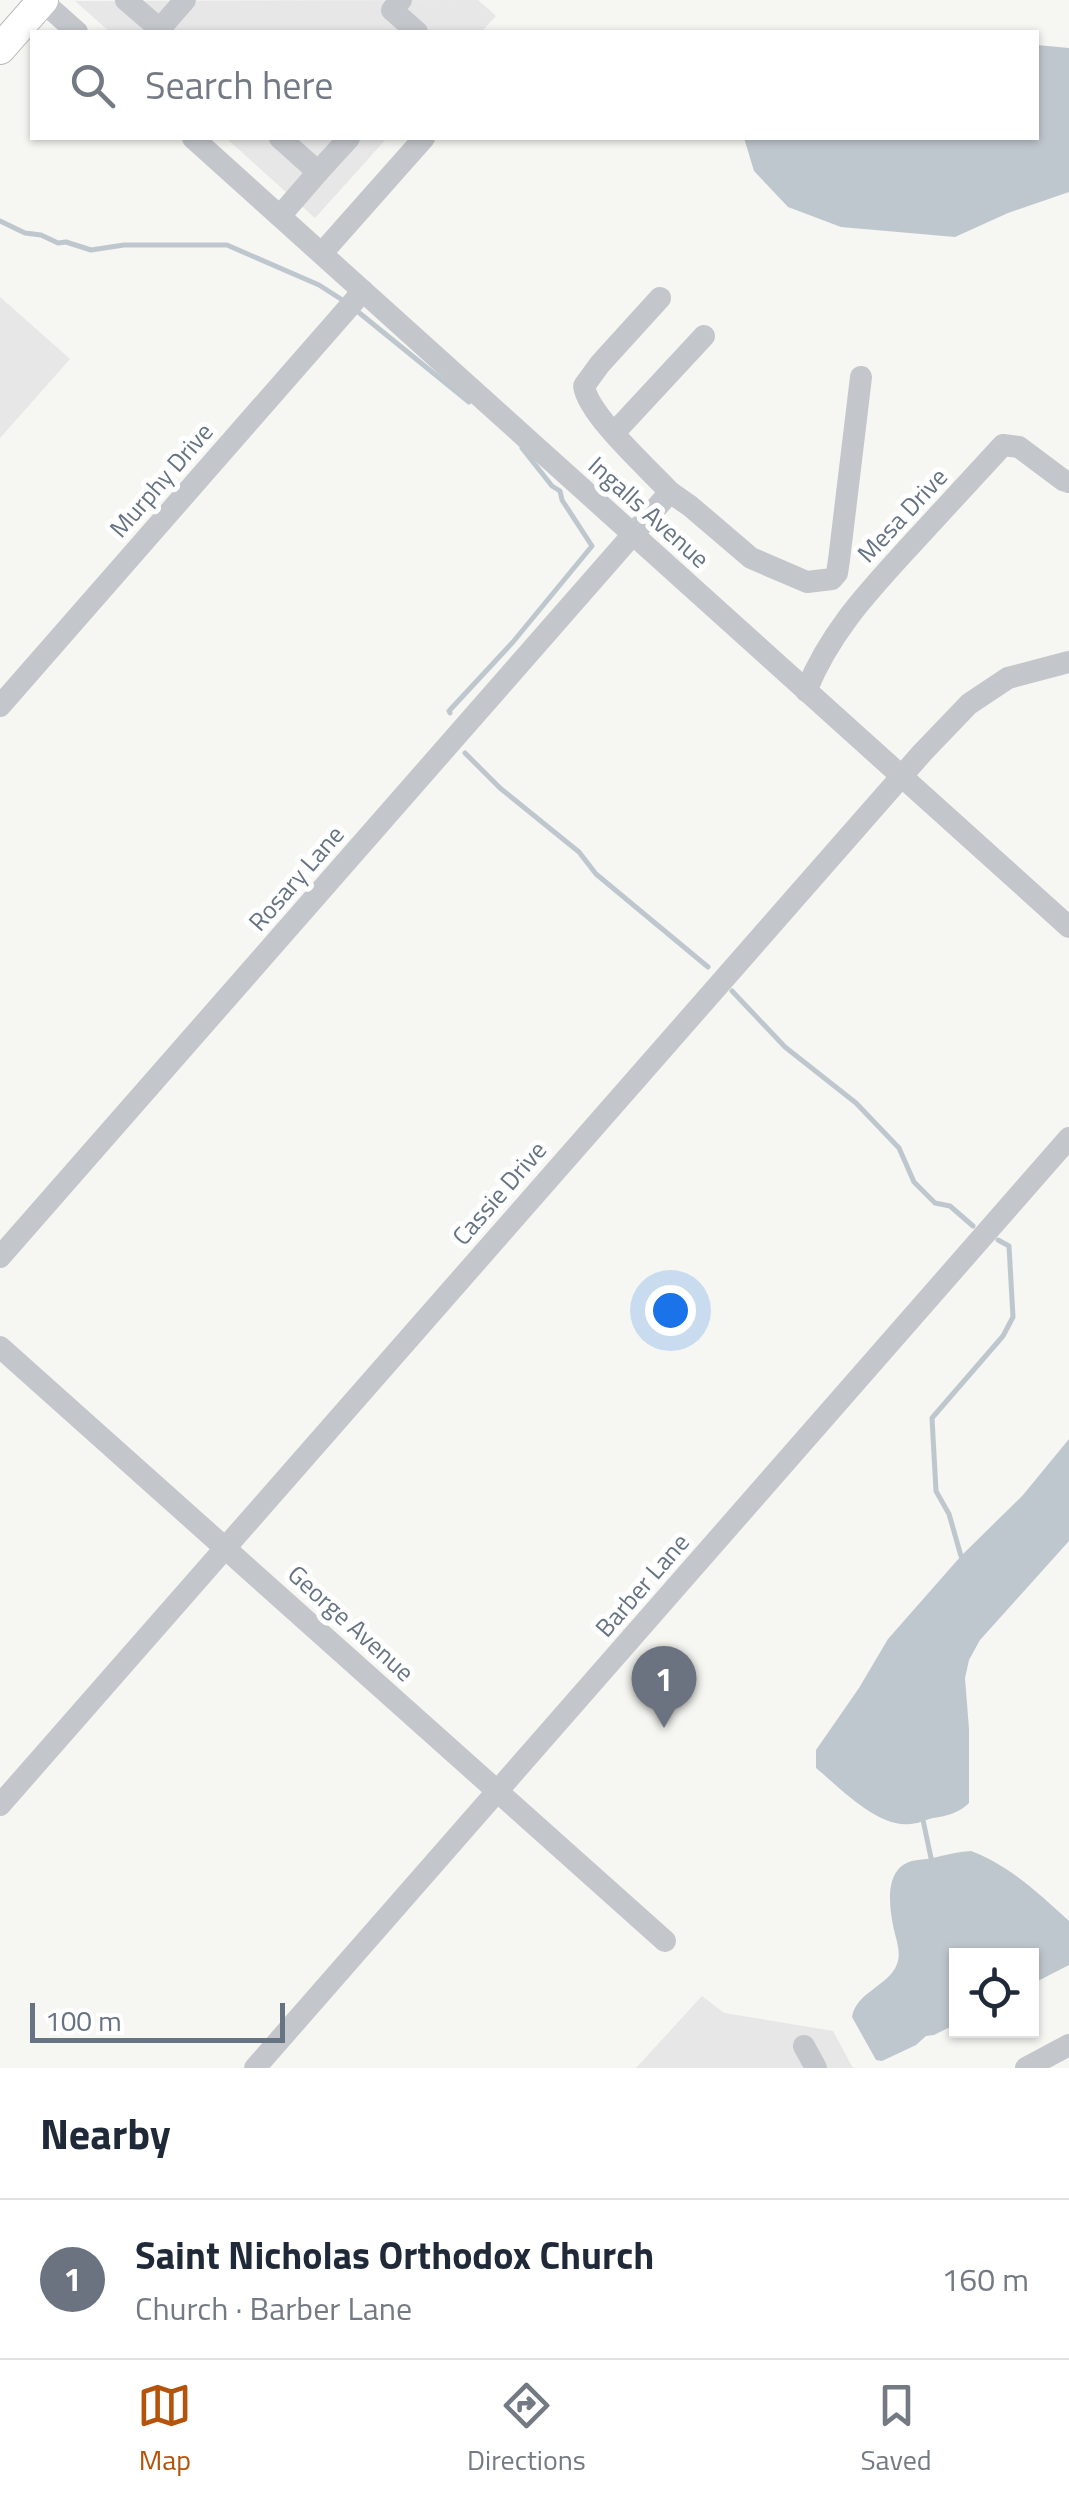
<!DOCTYPE html>
<meta charset="utf-8">
<style>
:root{--surface:#fff;--page:#f6f6f7;--text:#1f2937;--muted:#747a83;--line:#e0e1e3;--accent:#b45309}
body{margin:0;font-family:"Titillium Web",sans-serif;background:var(--page);color:var(--text)}
.controls{position:absolute;right:30px;bottom:30px;display:grid;overflow:hidden;border-radius:0px;box-shadow:0 2px 8px #0004}
.controls button{width:90px;height:90px;display:grid;place-items:center;padding:0;border:0;border-bottom:2px solid var(--line);background:var(--surface);color:var(--text);font:50px sans-serif}
.scale{position:absolute;left:30px;bottom:25px;width:255px;box-sizing:border-box;padding-left:10px;border:5px solid #657383;border-top:0;font-size:28px;line-height:35px;white-space:nowrap;color:#657383;-webkit-text-stroke:8px #fff;paint-order:stroke}
.you{position:absolute;left:670px;top:1310px;width:35px;height:35px;margin:-25px;border:8px solid #fff;border-radius:50%;background:#1a73e8;box-shadow:0 0 0 15px #1a73e833}
.badge{display:grid;place-items:center;width:65px;height:65px;border-radius:50%;background:var(--accent);color:#fff;font-size:32px;font-weight:700}
.pin{position:absolute;translate:-50% -82px;filter:drop-shadow(0 2px 5px #0008)}
.pin::after{content:'';position:absolute;top:52px;width:35px;height:30px;background:inherit;clip-path:polygon(0 0,100% 0,50% 100%)}
.list{margin:0;padding:0;list-style:none}
h2{display:flex;justify-content:space-between;align-items:center;height:130px;margin:0;padding:0 40px;font-size:42px}
h2 small{font-size:32px;font-weight:400;color:var(--muted)}
.list li{display:grid;grid-template-columns:65px 1fr auto;gap:30px;align-items:center;box-sizing:border-box;height:160px;padding:0 40px;border-top:2px solid var(--line)}
.list b{display:block;font-size:38px;white-space:nowrap}
.list p{margin:0;font-size:32px;white-space:nowrap;color:var(--muted)}
.list em{font-size:32px;font-style:normal;color:var(--muted)}
.icon{flex:none;width:55px;height:55px;fill:none;stroke:currentColor;stroke-width:2;stroke-linecap:round;stroke-linejoin:round}
.map{position:relative;flex:none;width:1069px;height:2068px;overflow:hidden}
.search{position:absolute;background:var(--surface);box-shadow:0 2px 8px #0004;left:30px;right:30px;top:30px;height:110px;display:flex;align-items:center;gap:25px;box-sizing:border-box;padding:0 35px;border-radius:0px;color:var(--muted);font-size:38px}
.sheet{height:290px;background:var(--surface)}
nav{display:flex;justify-content:space-around;align-items:center;box-sizing:border-box;height:140px;border-top:2px solid var(--line);background:var(--surface);font-size:28px;color:var(--muted)}
nav a{display:grid;justify-items:center;gap:5px}
nav .on{color:var(--accent)}
.map>svg:first-child{display:block}
.built{fill:#e6e7e6}
.water{fill:#bfc7ce}
.lines{fill:none;stroke-linecap:round;stroke-linejoin:round}
.stream{stroke:#bfc7ce;stroke-width:5}
.major-casing{stroke:#b4b8bc;stroke-width:32}
.minor{stroke:#c3c6ca;stroke-width:22}
.major{stroke:#fff;stroke-width:30}
.labels{text-anchor:middle;stroke-width:10;stroke-linejoin:round;paint-order:stroke}
.street-label{font-size:25px;fill:#657383;stroke:#fff}
</style>
<div class="map">
<svg width="1069" height="2068" viewBox="0 0 1069 2068">
<rect width="100%" height="100%" fill="#f6f6f2"/>
<g class="built">
<polygon points="478,0 496,16 481,32 110,32 75,1"/>
<polygon points="226,138 387,138 315,218"/>
<polygon points="0,297 70,359 0,438"/>
<polygon points="702,1996 724,2013 833,2031 853,2068 636,2068"/>
</g>
<g class="water">
<polygon points="1037,45 1069,48 1069,192 1008,213 955,237 841,227 788,207 754,171 744,138 1036,138"/>
<path d="M1069,1439V1541L980,1640L969,1660L965,1678L969,1729V1803C959,1813 947,1816 933,1818C925,1820 917,1824 910,1824C878,1828 839,1787 816,1768V1750L859,1688L888,1639L961,1556L1023,1495Z"/>
<path d="M971,1851C1009,1865 1039,1894 1069,1921V1965L1032,1984V1956H956V2024L934,2035L926,2036L916,2045L882,2061L876,2060L852,2017C856,1992 889,1986 897,1964C902,1952 895,1937 893,1925C889,1905 885,1871 909,1862C916,1859 925,1860 932,1858C946,1855 957,1852 971,1851Z"/>
</g>
<g class="lines">
<g class="stream">
<polyline points="0,221 25,233 41,235 58,243 66,242 91,250 124,245 227,245 319,285 344,301"/>
<polyline points="357,311 469,402"/>
<polyline points="450,713 449,711 513,642 592,546 562,500 560,491 552,486 522,448"/>
<polyline points="465,753 500,788 579,852 596,874 708,967"/>
<polyline points="732,991 785,1047 856,1103 899,1148 914,1182 935,1203 950,1206 973,1226"/>
<polyline points="961,1556 949,1514 936,1491 932,1418 1003,1336 1013,1317 1009,1246 998,1240"/>
<polyline points="923,1820 931,1858"/>
</g>
<g class="major-casing">
<polyline id="major" points="0,49 43,0"/>
</g>
<g class="minor">
<polyline points="41,0 77,32"/>
<polyline points="126,0 163,32"/>
<polyline points="401,0 392,10 417,32"/>
<polyline points="157,32 185,0"/>
<polyline points="193,138 1069,927"/>
<polyline points="280,138 318,172 349,138"/>
<polyline points="280,216 318,172"/>
<polyline points="322,253 424,138"/>
<path d="M660,298L600,364L584,386C588,415 649,469 670,492"/>
<polyline points="614,433 704,336"/>
<path d="M806,691C830,632 867,593 909,547C940,513 972,479 1003,445L1019,447L1063,480L1069,482"/>
<polyline points="0,706 363,291"/>
<polyline points="0,1257 670,492 690,506 751,558 807,582 832,579 837,573 839,560 861,377"/>
<polyline points="0,1347 665,1941"/>
<polyline points="0,1805 922,753 969,704 1008,678 1069,662"/>
<polyline points="804,2046 816,2068"/>
<polyline points="255,2068 1069,1138"/>
<polyline points="1026,2068 1069,2045"/>
</g>
<use href="#major" class="major"/>
</g>
<g class="labels">
<g class="street-label">
<text transform="translate(161 480) rotate(-49)" y="9">Murphy Drive</text>
<text transform="translate(649 512) rotate(42)" y="9">Ingalls Avenue</text>
<text transform="translate(902 515) rotate(-47)" y="9">Mesa Drive</text>
<text transform="translate(296 878) rotate(-49)" y="9">Rosary Lane</text>
<text transform="translate(499 1193) rotate(-49)" y="9">Cassie Drive</text>
<text transform="translate(642 1585) rotate(-49)" y="9">Barber Lane</text>
<text transform="translate(351 1623) rotate(42)" y="9">George Avenue</text>
</g>
</g>
</svg>
<div class="controls">
<button><svg class="icon" aria-label="locate" viewBox="0 0 24 24"><circle cx="12" cy="12" r="6"/><path d="M12 2v4M12 18v4M2 12h4M18 12h4"/></svg></button>
</div>
<div class="scale">100 m</div>
<div class="you"></div>
<div class="pin badge" style="left:664px;top:1728px;background:#6b7280">1</div>
<div class="search"><svg class="icon" aria-label="search" viewBox="0 0 24 24"><circle cx="10" cy="10" r="6"/><path d="M15 15l6 6"/></svg>Search here</div>
</div>
<section class="sheet">
<h2>Nearby<small></small></h2>
<ul class="list">
<li><span class="badge" style="background:#6b7280">1</span><div><b>Saint Nicholas Orthodox Church</b><p>Church · Barber Lane</p></div><em>160 m</em></li>
</ul>
</section>
<nav>
<a class="on"><svg class="icon" aria-label="map" viewBox="0 0 24 24"><path d="M3 6l6-2 6 2 6-2v14l-6 2-6-2-6 2zM9 4v14M15 6v14"/></svg>Map</a>
<a><svg class="icon" aria-label="directions" viewBox="0 0 24 24"><path d="M12 3l9 9-9 9-9-9zM9 14v-3h6M13 9l2 2-2 2"/></svg>Directions</a>
<a><svg class="icon" aria-label="saved" viewBox="0 0 24 24"><path d="M7 4h10v16l-5-4-5 4z"/></svg>Saved</a>
</nav>
